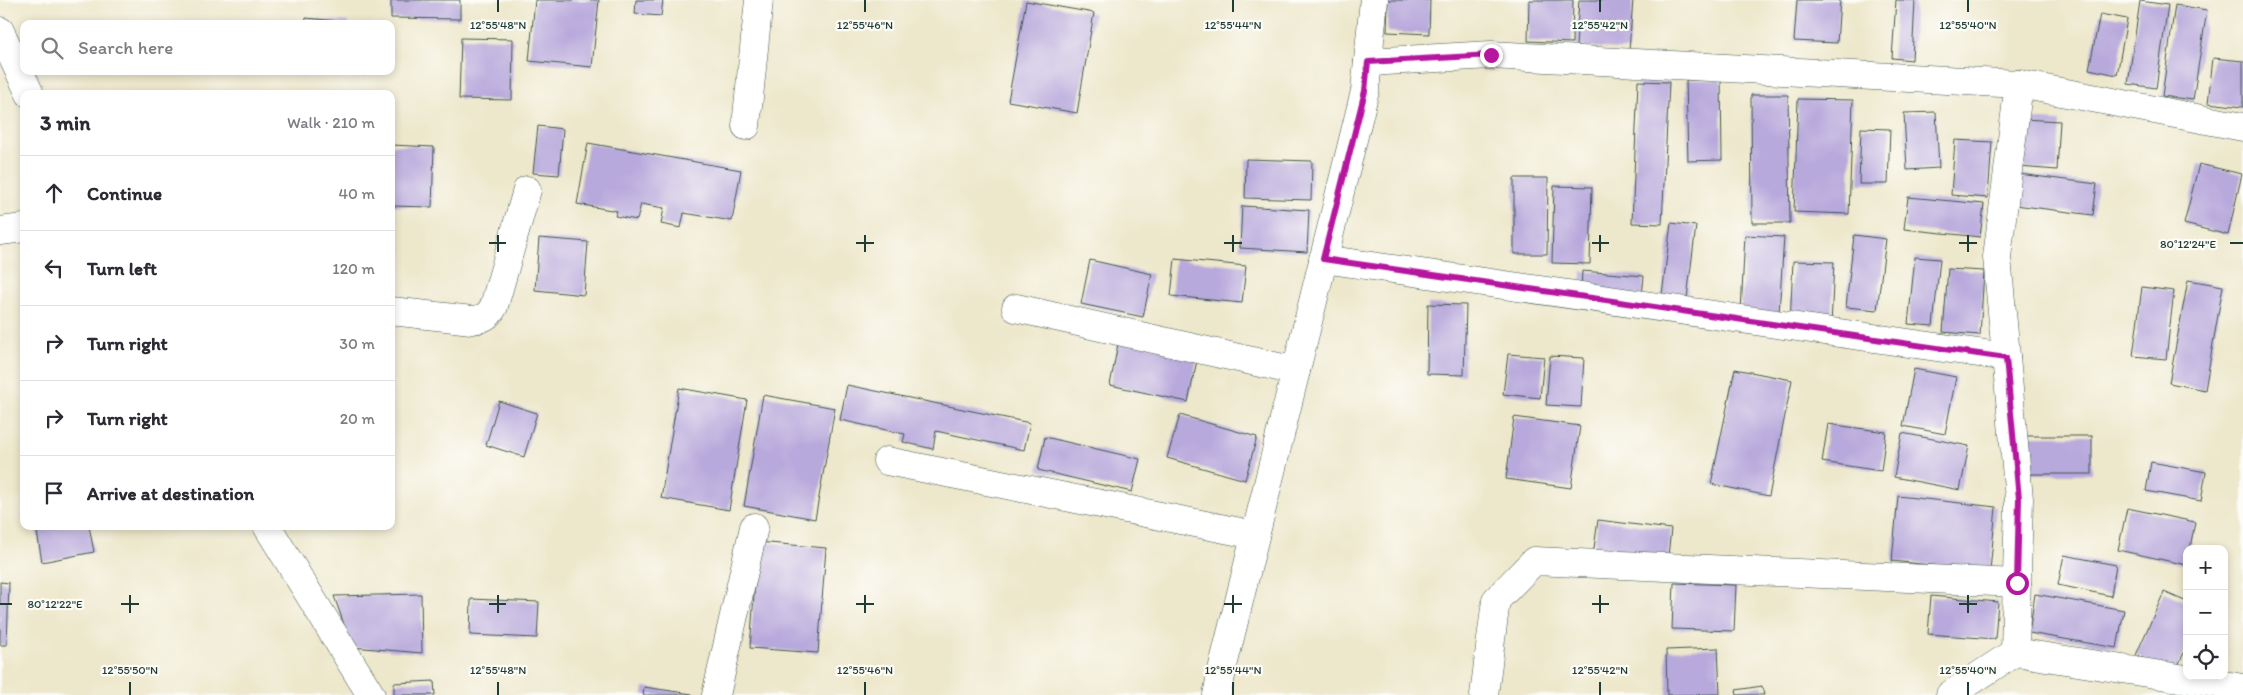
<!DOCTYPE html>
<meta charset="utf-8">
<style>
:root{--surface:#fff;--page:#f7f7f7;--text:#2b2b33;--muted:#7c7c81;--line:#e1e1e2}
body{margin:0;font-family:Itim,sans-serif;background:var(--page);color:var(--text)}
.controls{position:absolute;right:15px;bottom:15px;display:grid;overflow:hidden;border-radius:10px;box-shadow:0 2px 8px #0003}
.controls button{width:45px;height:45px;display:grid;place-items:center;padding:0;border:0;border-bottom:1px solid var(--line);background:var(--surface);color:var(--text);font:25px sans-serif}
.stop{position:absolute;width:15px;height:15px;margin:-11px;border:4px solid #b5179e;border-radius:50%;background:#fff}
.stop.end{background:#b5179e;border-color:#fff;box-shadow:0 1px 5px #0008}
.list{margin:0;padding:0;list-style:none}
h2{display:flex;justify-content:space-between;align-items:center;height:65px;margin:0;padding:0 20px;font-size:21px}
h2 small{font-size:16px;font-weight:400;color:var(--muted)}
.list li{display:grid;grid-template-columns:32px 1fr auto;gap:15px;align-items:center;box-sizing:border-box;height:75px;padding:0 20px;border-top:1px solid var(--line)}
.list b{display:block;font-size:19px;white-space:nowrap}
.list em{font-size:16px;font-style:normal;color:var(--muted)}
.icon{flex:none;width:28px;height:28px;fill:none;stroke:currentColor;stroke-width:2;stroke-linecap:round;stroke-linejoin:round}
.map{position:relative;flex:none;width:2243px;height:695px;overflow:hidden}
.search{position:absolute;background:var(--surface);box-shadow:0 2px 8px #0003;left:20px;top:20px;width:375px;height:55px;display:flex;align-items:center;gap:12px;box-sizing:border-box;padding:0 18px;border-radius:10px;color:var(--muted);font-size:19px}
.panel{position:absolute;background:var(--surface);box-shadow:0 2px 8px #0003;left:20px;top:90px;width:375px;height:440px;border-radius:10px}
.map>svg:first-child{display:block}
.building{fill:#b8a9dc}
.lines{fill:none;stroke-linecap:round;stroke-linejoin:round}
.street-casing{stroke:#3e564b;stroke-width:29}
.street{stroke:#fff;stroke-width:28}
.route{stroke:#b5179e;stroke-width:6}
.ticks{fill:none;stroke:#1f3d34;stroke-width:2}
.ticks-label{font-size:12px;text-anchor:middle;fill:#1f3d34;stroke:#fdfcf7;stroke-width:4.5;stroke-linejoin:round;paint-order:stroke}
</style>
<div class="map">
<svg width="2243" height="695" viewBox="0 0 2243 695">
<rect width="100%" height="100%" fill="#fdfcf7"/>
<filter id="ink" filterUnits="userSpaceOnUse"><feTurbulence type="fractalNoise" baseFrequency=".02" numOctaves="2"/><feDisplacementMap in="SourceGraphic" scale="10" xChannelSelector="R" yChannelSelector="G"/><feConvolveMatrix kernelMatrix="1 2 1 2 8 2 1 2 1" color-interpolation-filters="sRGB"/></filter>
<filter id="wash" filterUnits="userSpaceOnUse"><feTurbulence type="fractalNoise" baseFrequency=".0096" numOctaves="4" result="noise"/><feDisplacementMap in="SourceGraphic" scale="20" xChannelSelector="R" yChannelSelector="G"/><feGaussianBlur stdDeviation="1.12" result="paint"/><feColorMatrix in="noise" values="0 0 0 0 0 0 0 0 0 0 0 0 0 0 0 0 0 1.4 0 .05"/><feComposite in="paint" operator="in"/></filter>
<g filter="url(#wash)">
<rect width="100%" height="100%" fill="#ede7cb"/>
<g id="blocks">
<g class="building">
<polygon points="391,0 460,0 460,19 391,18"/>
<polygon points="535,0 599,0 592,67 529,61"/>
<polygon points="636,0 663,0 661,16 635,14"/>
<polygon points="1388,0 1430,0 1429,34 1387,32"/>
<polygon points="1529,0 1573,0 1572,43 1528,41"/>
<polygon points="1579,0 1633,0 1629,50 1576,46"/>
<polygon points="1797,0 1840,0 1837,43 1794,41"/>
<polygon points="1896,0 1915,0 1912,60 1892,58"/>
<polygon points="1026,1 1094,13 1077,113 1008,101"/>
<polygon points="2140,1 2168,5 2156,88 2128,84"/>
<polygon points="2175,5 2207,10 2193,100 2162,96"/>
<polygon points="2100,14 2127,19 2117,75 2089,69"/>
<polygon points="306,18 349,22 349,24 305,24"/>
<polygon points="461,38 513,39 512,100 459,99"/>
<polygon points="2213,58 2243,61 2243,107 2208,103"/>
<polygon points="342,71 366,71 366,75"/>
<polygon points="1686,80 1721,80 1722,160 1688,161"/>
<polygon points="1638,81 1669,82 1662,224 1632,223"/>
<polygon points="1751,95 1788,95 1790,223 1752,223"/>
<polygon points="1798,99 1853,100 1849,214 1794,212"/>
<polygon points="1936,112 1939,168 1907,170 1904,113"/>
<polygon points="2022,119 2060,121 2057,170 2019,167"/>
<polygon points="538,126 563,129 559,175 533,173"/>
<polygon points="1861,128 1890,129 1888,184 1859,184"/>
<polygon points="1955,140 1992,142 1988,198 1951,195"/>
<polygon points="588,143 741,170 732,221 684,213 681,228 661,224 664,208 641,204 637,220 615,216 617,211 577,204"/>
<polygon points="391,145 434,147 432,207 391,206"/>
<polygon points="1246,159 1312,161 1311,200 1245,198"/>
<polygon points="2199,164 2242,174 2228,235 2184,224"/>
<polygon points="2019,174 2097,184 2093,215 2015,205"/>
<polygon points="1514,178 1548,178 1547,254 1514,254"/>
<polygon points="1554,186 1592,187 1590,264 1552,263"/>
<polygon points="1908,197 1984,204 1980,237 1904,229"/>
<polygon points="1242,206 1309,210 1307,252 1240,248"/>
<polygon points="1671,223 1696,226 1687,298 1662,295"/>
<polygon points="1745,235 1784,237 1779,313 1741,311"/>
<polygon points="1854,235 1886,239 1877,310 1846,307"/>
<polygon points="539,238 588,242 584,295 535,290"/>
<polygon points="1915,257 1940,259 1933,326 1908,324"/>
<polygon points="1175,259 1246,266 1242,303 1171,296"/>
<polygon points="1090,260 1152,274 1143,317 1081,304"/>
<polygon points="1793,261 1834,262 1831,326 1790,324"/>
<polygon points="1948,269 1984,271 1980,335 1943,332"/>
<polygon points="1582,271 1644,276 1642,296 1581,291"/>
<polygon points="2188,280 2223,286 2205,390 2169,383"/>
<polygon points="2142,287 2174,291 2166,359 2133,356"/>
<polygon points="1428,304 1466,305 1464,375 1427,374"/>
<polygon points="1119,339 1198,356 1188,402 1110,385"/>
<polygon points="1508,354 1544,357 1540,398 1503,394"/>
<polygon points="1550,356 1584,358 1581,407 1546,405"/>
<polygon points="1735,369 1792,380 1769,496 1711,484"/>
<polygon points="1914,369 1956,377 1945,434 1903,426"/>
<polygon points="847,385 1030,423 1024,450 936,431 933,449 903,442 905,434 840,420"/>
<polygon points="679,388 747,400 729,510 661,498"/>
<polygon points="763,395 835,408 815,519 744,506"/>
<polygon points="499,401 537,413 524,457 486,445"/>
<polygon points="1180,415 1257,437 1245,480 1167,458"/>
<polygon points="1514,417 1580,426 1571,488 1506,479"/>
<polygon points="1828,424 1886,432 1881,471 1822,462"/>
<polygon points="1902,433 1969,446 1960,490 1894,477"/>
<rect x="2023" y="436" width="69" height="38"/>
<polygon points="1045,437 1140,459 1132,492 1038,470"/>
<polygon points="2151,462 2206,472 2201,501 2146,491"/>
<polygon points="1898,496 1996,507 1990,571 1892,561"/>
<polygon points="2127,508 2195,522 2190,549 2187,549 2187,565 2118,550"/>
<polygon points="1598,520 1671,529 1667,565 1593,555"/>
<polygon points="36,526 89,526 94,552 42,562"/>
<polygon points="758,542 826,548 818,653 750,648"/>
<polygon points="2064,555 2116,565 2111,596 2058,585"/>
<polygon points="0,582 9,583 7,645 0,645"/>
<polygon points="1674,583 1736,585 1734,631 1672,629"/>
<polygon points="2164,592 2187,602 2187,646 2175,672 2136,655"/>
<polygon points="421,594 422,653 352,647 334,596"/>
<polygon points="2035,594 2124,610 2117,648 2029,633"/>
<polygon points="1931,596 1998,602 1995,639 1928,634"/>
<polygon points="471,599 539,602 537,638 470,635"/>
<polygon points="1718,648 1720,694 1667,695 1666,650"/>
<polygon points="434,681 435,695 394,695 394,683"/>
<polygon points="1762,686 1764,695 1737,695 1736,690"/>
<polygon points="644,687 692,694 692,695 643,695"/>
</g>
</g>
</g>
<g filter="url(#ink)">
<use href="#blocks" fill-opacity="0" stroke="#3e564b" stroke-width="1"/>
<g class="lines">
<g class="street-casing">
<g id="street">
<polyline points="0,31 30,94"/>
<polyline points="1368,62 1491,55 2019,84"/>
<polyline points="746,126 759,0"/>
<polyline points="0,231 24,228"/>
<polyline points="1323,259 2006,357"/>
<polyline points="1016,308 1296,371"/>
<path d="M391,311L472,320C483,319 489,316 494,306L527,190"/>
<polyline points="887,461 1255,535"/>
<polyline points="267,526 371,695"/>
<polyline points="2015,652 2019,499 1997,257 2019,84 2243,127"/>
<polyline points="716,695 754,527"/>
<polyline points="1217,695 1223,666 1365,91 1374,0"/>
<polyline points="1484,695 1496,600 1534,561 2017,583"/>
<polyline points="1950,695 2015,652 2243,688"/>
</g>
</g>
<use href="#street" class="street"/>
</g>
</g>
<g class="lines" filter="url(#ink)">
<polyline class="route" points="1491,55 1368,62 1365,91 1323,259 2006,358 2019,499 2017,583"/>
</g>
<path class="ticks" d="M498,0V12M865,0V12M1233,0V12M1600,0V12M1968,0V12M498,235V252M865,235V252M1233,235V252M1600,235V252M1968,235V252M489,243H506M856,243H874M1224,243H1242M1592,243H1609M1959,243H1977M2230,243H2243M130,595V613M498,595V613M865,595V613M1233,595V613M1600,595V613M1968,595V613M0,604H12M121,604H139M489,604H506M856,604H874M1224,604H1242M1592,604H1609M1959,604H1977M130,682V695M498,682V695M865,682V695M1233,682V695M1600,682V695M1968,682V695"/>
<g class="ticks-label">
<text x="498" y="29">12°55'48"N</text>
<text x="865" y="29">12°55'46"N</text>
<text x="1233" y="29">12°55'44"N</text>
<text x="1600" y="29">12°55'42"N</text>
<text x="1968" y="29">12°55'40"N</text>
<text x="2188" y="248">80°12'24"E</text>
<text x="55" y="608">80°12'22"E</text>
<text x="130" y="674">12°55'50"N</text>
<text x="498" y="674">12°55'48"N</text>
<text x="865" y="674">12°55'46"N</text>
<text x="1233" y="674">12°55'44"N</text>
<text x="1600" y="674">12°55'42"N</text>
<text x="1968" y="674">12°55'40"N</text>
</g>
</svg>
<div class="controls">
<button>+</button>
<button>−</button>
<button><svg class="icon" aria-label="locate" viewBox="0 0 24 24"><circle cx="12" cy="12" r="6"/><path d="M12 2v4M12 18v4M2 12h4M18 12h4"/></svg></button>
</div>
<div class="stop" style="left:2017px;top:583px"></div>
<div class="stop end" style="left:1491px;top:55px"></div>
<div class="search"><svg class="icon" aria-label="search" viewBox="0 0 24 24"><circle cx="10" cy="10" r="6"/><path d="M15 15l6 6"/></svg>Search here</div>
<section class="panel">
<h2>3 min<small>Walk · 210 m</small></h2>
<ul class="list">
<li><svg class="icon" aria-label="ahead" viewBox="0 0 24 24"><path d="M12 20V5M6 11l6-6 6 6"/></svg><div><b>Continue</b></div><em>40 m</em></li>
<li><svg class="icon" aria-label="left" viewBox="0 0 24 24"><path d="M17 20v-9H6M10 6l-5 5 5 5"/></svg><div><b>Turn left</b></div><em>120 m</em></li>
<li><svg class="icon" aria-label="right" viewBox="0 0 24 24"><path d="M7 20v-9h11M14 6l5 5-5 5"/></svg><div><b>Turn right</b></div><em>30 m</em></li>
<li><svg class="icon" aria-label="right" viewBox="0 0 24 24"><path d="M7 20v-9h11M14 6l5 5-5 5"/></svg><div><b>Turn right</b></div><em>20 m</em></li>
<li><svg class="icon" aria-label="arrive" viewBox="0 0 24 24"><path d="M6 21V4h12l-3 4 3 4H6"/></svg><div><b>Arrive at destination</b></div></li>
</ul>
</section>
</div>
